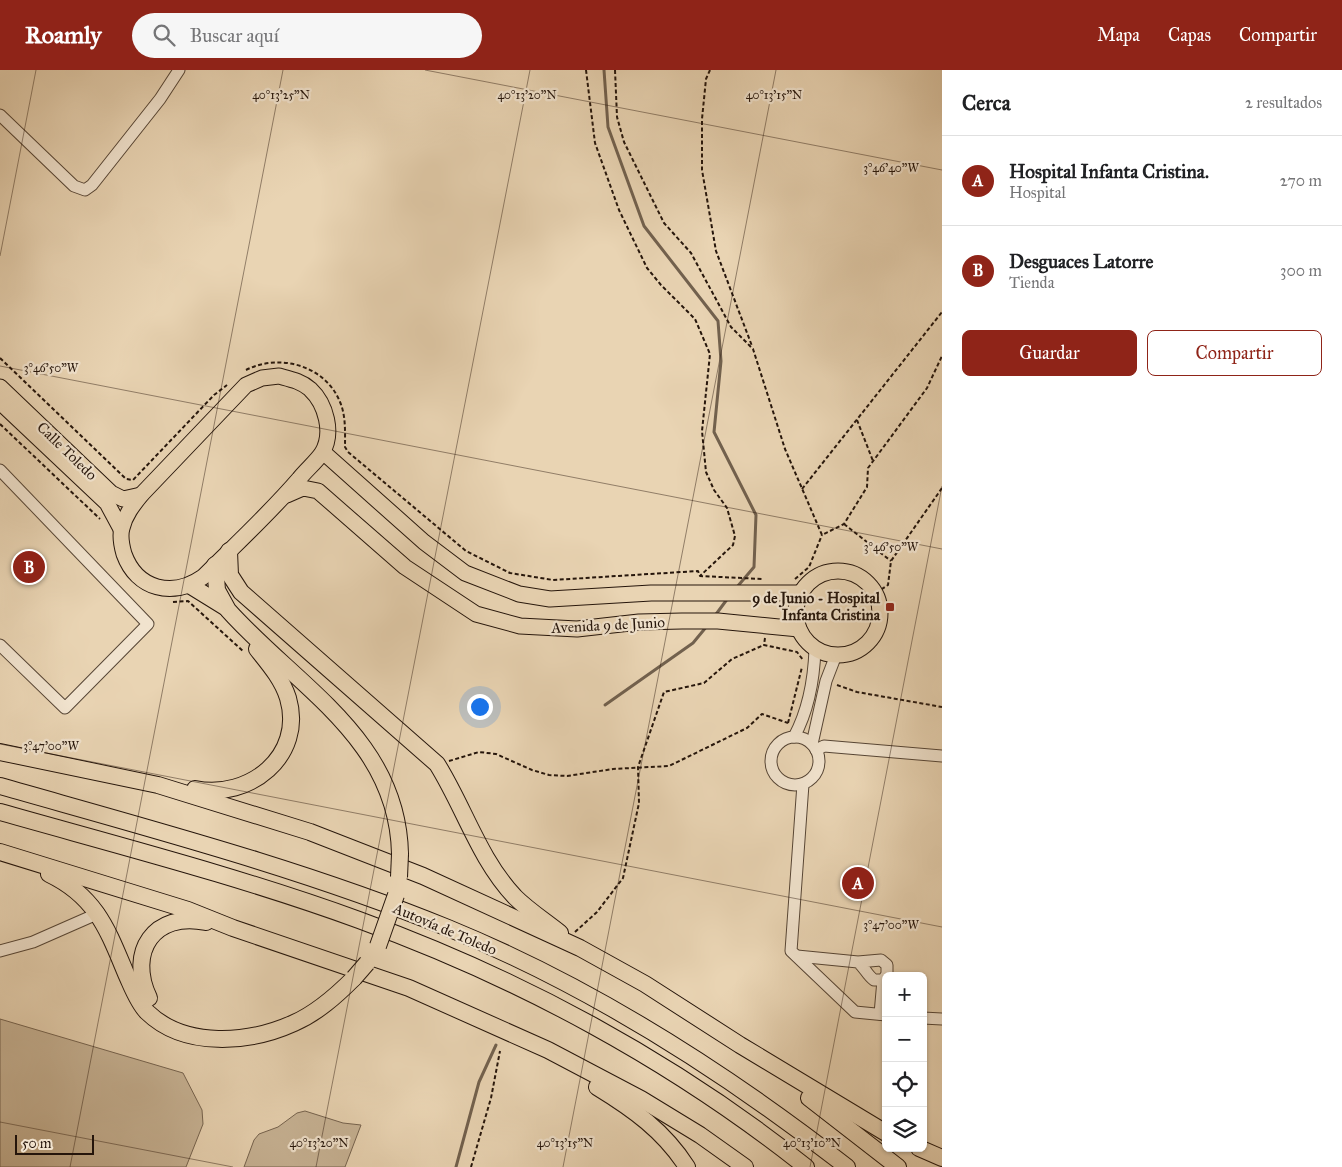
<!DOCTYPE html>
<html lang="es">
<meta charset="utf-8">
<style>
:root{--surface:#fff;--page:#f6f6f6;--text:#202124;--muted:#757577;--line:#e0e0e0;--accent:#8f2418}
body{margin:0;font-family:"IM FELL Great Primer",serif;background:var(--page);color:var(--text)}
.controls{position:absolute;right:15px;bottom:15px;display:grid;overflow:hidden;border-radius:8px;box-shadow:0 1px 4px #0004}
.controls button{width:45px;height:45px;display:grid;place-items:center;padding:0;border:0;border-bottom:1px solid var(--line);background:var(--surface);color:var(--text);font:25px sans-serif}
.scale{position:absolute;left:15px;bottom:12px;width:79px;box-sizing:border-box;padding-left:5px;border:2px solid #25150b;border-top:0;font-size:14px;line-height:18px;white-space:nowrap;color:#25150b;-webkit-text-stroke:4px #f1e3ce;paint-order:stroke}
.you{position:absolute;left:479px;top:636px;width:18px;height:18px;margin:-12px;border:4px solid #fff;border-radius:50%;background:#1a73e8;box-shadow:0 0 0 8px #1a73e833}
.badge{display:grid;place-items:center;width:32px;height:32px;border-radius:50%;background:var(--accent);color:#fff;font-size:16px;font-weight:700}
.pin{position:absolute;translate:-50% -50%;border:2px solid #fff;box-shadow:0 1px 5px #0006}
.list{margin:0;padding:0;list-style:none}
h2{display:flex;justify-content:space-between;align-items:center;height:65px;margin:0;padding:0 20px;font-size:21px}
h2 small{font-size:16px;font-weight:400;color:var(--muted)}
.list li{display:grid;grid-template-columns:32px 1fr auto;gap:15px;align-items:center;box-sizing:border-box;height:90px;padding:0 20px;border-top:1px solid var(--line)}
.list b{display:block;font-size:19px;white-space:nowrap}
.list p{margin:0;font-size:16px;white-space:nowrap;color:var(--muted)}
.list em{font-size:16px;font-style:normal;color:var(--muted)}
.actions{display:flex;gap:10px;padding:15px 20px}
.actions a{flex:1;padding:11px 0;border:1px solid var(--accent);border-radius:8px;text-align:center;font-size:18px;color:var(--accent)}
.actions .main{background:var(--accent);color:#fff}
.icon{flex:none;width:28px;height:28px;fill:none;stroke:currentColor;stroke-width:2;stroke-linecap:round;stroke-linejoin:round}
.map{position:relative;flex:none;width:942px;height:1097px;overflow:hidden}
header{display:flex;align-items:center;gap:30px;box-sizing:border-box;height:70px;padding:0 25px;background:var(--accent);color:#fff}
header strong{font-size:24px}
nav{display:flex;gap:28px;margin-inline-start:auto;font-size:18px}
.search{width:350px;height:45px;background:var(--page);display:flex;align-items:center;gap:12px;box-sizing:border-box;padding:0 18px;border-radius:28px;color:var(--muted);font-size:19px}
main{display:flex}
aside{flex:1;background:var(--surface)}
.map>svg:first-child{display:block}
.green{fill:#c8b496;stroke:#766450}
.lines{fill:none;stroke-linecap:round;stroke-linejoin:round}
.stream{stroke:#72614e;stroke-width:3}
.minor-casing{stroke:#564535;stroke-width:13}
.major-casing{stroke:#25150b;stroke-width:17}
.highway-casing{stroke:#25150b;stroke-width:18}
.path{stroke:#25150b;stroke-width:2;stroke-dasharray:4 2.5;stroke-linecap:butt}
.minor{stroke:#f1e3ce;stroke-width:11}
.major{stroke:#e9d4b3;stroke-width:15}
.highway{stroke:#e9d4b3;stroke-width:16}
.highway-bridge-casing{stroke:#25150b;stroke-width:18;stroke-linecap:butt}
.highway-bridge{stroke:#e9d4b3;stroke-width:16}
.ticks{fill:none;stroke:#25150b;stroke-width:1;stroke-opacity:0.45}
.poi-dot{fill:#8f2418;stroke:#f1e3ce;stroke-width:2}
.labels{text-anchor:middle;stroke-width:4.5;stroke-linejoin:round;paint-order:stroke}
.street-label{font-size:15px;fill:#25150b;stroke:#f1e3ce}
.poi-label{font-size:15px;font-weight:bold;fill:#25150b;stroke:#f1e3ce;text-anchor:end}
.ticks-label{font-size:12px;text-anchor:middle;fill:#25150b;stroke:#f1e3ce;stroke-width:4.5;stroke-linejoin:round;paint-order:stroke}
</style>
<header>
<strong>Roamly</strong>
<div class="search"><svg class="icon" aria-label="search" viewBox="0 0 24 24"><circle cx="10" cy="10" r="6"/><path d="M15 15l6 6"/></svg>Buscar aquí</div>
<nav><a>Mapa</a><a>Capas</a><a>Compartir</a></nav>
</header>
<main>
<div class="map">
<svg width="942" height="1097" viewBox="0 0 942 1097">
<rect width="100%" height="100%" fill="#e9d4b3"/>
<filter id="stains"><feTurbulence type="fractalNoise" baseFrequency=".004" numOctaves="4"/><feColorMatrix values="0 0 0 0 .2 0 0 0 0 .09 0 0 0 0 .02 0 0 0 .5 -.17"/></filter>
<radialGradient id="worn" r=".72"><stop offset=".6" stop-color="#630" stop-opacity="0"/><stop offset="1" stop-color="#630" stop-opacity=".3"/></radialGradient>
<g class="green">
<polygon points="0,949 183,1003 202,1040 203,1054 186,1097 0,1097"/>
<polygon points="305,1041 343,1053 361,1055 345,1097 244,1097 254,1070 259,1064 278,1057 297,1043"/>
</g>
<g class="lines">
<g class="stream">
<polyline points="604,0 608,57 644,156 718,251 721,291 714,362 756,445 754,497 737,517"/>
<polyline points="714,547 728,528"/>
<polyline points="605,635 693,573 707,556"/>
<polyline points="456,1097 479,1012 496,975"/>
</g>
<g class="minor-casing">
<g id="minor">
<polyline points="0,45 74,116 85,120 92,115 160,29 179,0"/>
<polyline points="0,400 148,554 65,638 0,575"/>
<path d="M794,667C808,641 814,608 815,579"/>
<circle cx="795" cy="691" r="24"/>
<polyline points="812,674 826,611 836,585"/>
<polyline points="816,680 824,676 942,686"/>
<polyline points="803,714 791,881 855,942 886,945"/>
<polyline points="0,881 33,872 99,843"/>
<path d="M797,886L858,892L881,890L887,895V904L883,910H874C867,905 865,898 858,892"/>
<polyline points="880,944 883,910"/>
<polyline points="923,948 942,949"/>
</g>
</g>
<g class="major-casing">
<g id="major">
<path d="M279,306C290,309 301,311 310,319C326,334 334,363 322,383C316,392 306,400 299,409C269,444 235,475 203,507C173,528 137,520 124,484C122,477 120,465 122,458C125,445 133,435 141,425L246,315L262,308Z"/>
<polyline points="0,317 111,423 123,429 141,425"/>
<polyline points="0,332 107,433 121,459"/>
<polyline points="323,382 424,472 465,503 519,524 550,529 651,523 800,523"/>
<polyline points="287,425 303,418 318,421 405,497 476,544 520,556 577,559 639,552 682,551 718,551 799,559"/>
<circle cx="838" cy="543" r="42"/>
</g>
</g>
<g class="highway-casing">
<g id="highway">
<path d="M229,481L230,505L241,522L437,694C464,737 479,789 515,827C528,840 545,851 560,863"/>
<path d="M215,495L217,520L228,540C297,617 398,669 400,784"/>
<polyline points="191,516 225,537"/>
<polyline points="0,682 158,715 310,762 423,806 580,878 645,914 740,975 886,1063"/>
<path d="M0,716C151,759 303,799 448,858C592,917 725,1002 847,1097"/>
<path d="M195,719C249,730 305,686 288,628C282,609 269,594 257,579"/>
<path d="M0,742C120,776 241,807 359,850C519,908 673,991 806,1097"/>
<polyline points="0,782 188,840 233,858 409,918 548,980 641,1029 700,1065 745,1097"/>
<path d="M49,804C97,827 108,861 127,906C132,917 138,933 147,942C185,979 250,973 294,953C317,943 336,926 354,908"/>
<path d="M149,928C127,882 154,841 206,852"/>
<path d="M597,1017C633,1039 664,1061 687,1097"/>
<polyline points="809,1028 898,1097"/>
<polyline points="919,1078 942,1088"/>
</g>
</g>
<g class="path">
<polyline points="586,0 595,73 619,140 647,198 661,215 695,249 710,284 702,361 706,402 714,420 727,438 735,466 733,475 700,506"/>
<polyline points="615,0 617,47 624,72 664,153 691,183 731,257 753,279 785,379 822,465 844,454 867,417 868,398 927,318 942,286"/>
<polyline points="710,0 706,9 702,49 702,100 716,181 752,276"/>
<polyline points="0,288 126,409 133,410 214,325 227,315"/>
<path d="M246,300C279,283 325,295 340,332C346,346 345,362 345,377L348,382L466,481L510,503L553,510L698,501L700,506L762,509"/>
<polyline points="857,350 873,391"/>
<polyline points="0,354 100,449"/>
<polyline points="802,419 942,242"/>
<polyline points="844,454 891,491"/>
<polyline points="795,509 809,497 822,465"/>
<polyline points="876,523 888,515 891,491 942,418"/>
<polyline points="173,532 188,531 244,582"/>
<polyline points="765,568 764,575 797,582 803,590"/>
<polyline points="837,615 857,622 942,637"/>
<polyline points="788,653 802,597"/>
<polyline points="449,691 479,682 496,684 532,700 549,705 567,706 613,699 669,696 747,658 762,644 788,653"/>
<polyline points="575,862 597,842 623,808 639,733 638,697 664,622 704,613 732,589 764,575"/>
<polyline points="471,1097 491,1028 500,981"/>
</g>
<use href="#minor" class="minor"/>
<use href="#major" class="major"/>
<use href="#highway" class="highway"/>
<g class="highway-bridge-casing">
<g id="highway-bridge">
<polyline points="399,807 400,784"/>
<polyline points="378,876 396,825"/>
<polyline points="354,908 367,893"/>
</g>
</g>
<use href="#highway-bridge" class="highway-bridge"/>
</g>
<path class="ticks" d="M425,0L942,100M0,186L36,0M0,296L942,479M0,674L942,857M0,1052L233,1097M70,1097L283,0M316,1097L530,0M563,1097L776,0M810,1097L942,416"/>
<rect class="poi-dot" x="885" y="532" width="10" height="10" rx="2.5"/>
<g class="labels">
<g class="street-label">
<text transform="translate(67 381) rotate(44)" y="5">Calle Toledo</text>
<text transform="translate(608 555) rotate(-3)" y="5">Avenida 9 de Junio</text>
<text transform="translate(445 859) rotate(23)" y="5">Autovía de Toledo</text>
</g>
<g class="poi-label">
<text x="880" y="533">9 de Junio - Hospital<tspan x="880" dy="17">Infanta Cristina</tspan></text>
</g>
</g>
<g class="ticks-label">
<text x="281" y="29">40°13'25"N</text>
<text x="527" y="29">40°13'20"N</text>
<text x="774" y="29">40°13'15"N</text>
<text x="891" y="102">3°46'40"W</text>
<text x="51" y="302">3°46'50"W</text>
<text x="891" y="481">3°46'50"W</text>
<text x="51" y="680">3°47'00"W</text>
<text x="891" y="859">3°47'00"W</text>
<text x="319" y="1077">40°13'20"N</text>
<text x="565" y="1077">40°13'15"N</text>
<text x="812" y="1077">40°13'10"N</text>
</g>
<rect width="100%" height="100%" filter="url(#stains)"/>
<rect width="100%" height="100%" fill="url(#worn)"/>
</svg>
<div class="controls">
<button>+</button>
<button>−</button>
<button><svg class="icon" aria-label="locate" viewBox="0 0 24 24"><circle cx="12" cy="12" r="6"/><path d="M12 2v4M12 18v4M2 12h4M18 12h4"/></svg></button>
<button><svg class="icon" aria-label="layers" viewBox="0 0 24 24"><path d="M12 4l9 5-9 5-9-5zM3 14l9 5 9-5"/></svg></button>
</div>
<div class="scale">50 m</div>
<div class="you"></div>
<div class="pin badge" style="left:858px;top:813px">A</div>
<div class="pin badge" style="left:29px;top:497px">B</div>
</div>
<aside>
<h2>Cerca<small>2 resultados</small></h2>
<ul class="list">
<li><span class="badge">A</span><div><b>Hospital Infanta Cristina.</b><p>Hospital</p></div><em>270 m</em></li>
<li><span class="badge">B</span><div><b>Desguaces Latorre</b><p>Tienda</p></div><em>300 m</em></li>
</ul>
<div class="actions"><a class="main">Guardar</a><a>Compartir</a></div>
</aside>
</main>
